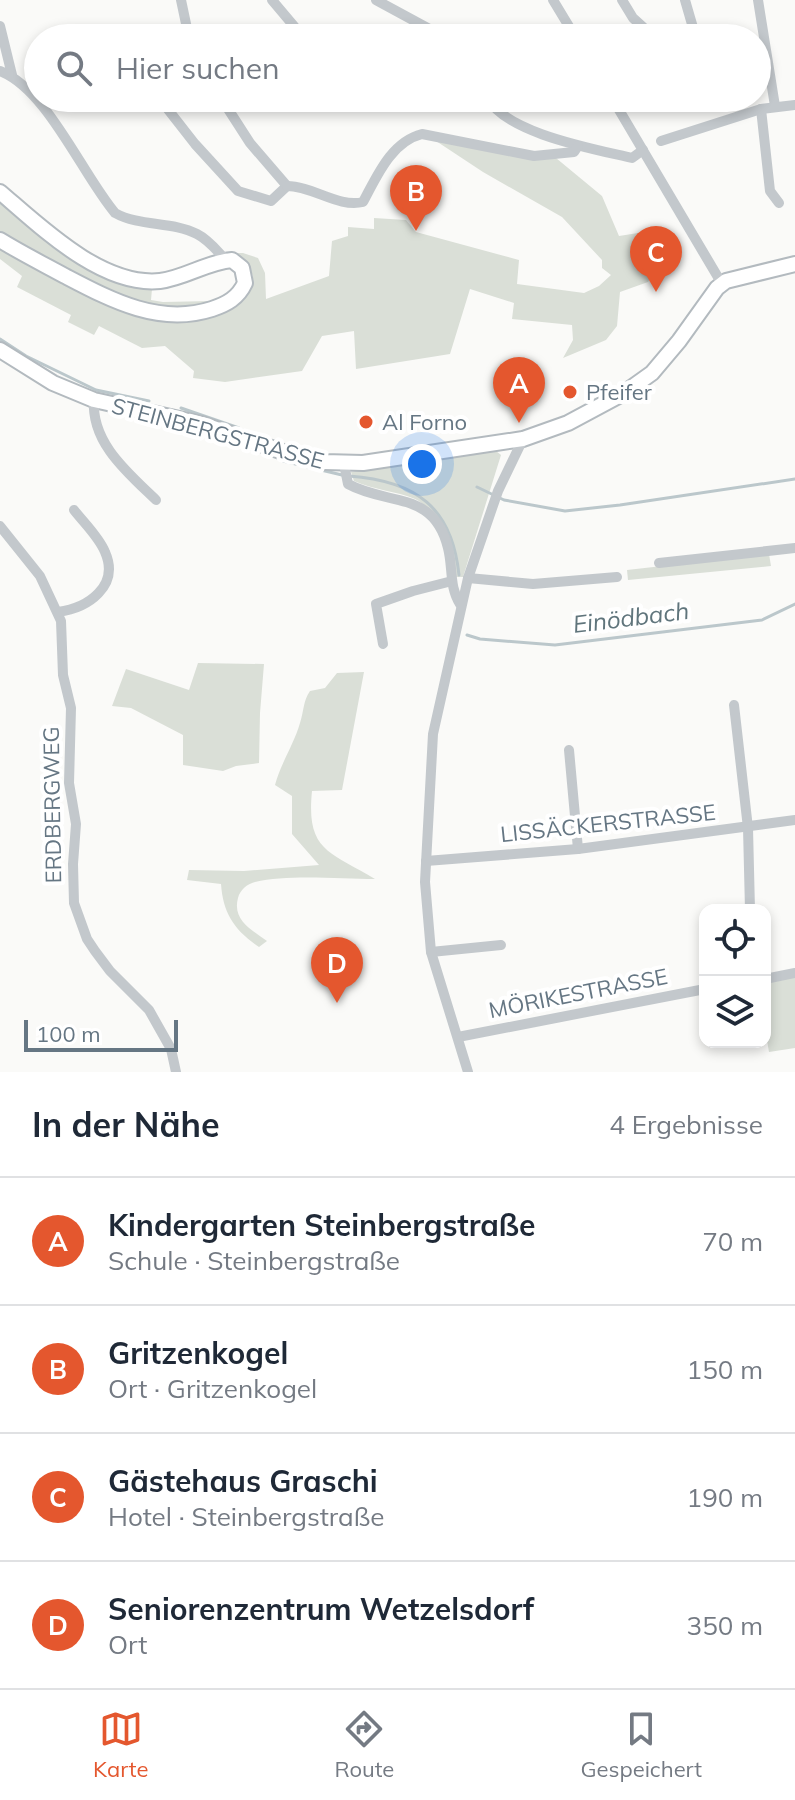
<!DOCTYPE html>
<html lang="de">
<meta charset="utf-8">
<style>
:root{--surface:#fff;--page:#f6f6f7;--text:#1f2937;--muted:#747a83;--line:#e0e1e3;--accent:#e4572e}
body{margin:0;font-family:Mulish,sans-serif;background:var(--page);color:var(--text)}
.controls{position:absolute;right:24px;bottom:24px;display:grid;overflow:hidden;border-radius:16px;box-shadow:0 4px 12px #0003}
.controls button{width:72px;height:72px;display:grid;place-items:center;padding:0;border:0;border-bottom:2px solid var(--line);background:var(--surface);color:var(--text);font:40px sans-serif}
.scale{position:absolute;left:24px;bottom:20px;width:154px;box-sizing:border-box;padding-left:8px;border:4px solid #657683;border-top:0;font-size:22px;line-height:28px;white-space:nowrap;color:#657683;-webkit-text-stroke:6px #fff;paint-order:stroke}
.you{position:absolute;left:422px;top:464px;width:28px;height:28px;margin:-20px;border:6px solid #fff;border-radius:50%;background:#1a73e8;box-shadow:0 0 0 12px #1a73e833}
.badge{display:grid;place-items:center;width:52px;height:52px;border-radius:50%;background:var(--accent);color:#fff;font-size:26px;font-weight:700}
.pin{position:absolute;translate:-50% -66px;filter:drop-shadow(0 2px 4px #0008)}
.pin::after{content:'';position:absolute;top:42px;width:28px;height:24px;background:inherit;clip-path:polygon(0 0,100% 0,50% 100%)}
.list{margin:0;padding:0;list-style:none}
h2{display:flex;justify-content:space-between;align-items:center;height:104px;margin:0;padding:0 32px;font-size:34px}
h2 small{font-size:26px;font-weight:400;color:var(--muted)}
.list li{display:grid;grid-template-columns:52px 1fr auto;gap:24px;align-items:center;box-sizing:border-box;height:128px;padding:0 32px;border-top:2px solid var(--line)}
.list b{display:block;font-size:30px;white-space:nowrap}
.list p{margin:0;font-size:26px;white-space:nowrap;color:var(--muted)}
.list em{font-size:26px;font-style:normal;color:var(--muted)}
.icon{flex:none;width:44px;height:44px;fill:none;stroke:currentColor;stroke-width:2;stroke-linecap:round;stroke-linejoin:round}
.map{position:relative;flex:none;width:795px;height:1072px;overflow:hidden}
.search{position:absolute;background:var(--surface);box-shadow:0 4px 12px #0003;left:24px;right:24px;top:24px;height:88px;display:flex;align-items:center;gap:20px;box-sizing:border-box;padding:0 28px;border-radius:44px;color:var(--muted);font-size:30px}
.sheet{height:616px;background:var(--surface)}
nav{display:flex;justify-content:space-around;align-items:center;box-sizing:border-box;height:112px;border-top:2px solid var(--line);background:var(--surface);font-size:22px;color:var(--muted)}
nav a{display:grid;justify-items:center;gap:4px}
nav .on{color:var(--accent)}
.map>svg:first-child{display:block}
.green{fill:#dadfd7}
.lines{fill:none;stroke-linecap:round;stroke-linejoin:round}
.stream{stroke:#bbc7cb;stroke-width:3}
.secondary-casing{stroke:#b3babf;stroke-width:18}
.street{stroke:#c3c8cc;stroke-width:10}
.secondary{stroke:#fff;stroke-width:14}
.poi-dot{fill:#e4572e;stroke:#fff;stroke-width:3}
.labels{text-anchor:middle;stroke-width:8;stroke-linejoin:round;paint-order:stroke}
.poi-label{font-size:22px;fill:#657683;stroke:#fff;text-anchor:start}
.street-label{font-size:22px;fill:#657683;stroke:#fff}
.water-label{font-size:24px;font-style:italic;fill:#60757c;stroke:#fff}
</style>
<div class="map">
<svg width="795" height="1072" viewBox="0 0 795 1072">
<rect width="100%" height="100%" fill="#fafaf8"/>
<g class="green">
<path d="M433,139L556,158L602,196L619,236L638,233L657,267L648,282L620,292L617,326L606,340L563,358L573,340L572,325L512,319L514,303L470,289L450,354L356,369L354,331L322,336L302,371L225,382L193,378L194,371L165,346L142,348L99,326L94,335L68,322L71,315L17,287L22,276L0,259V245C39,263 78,281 116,300C127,305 143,317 155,318C163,319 234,305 239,302C265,285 252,260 227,253H243L258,258L265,273L266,299L329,276L332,241L348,236V227L374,229V218L406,220L416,232L519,260L517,284L584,293L599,286L611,275L602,268V260L562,217L483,172Z"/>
<path d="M0,200L132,284L152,289L151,300L163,302L212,301C200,305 188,308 176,308C119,311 48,260 0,233Z"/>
<path d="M496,451L501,455L463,577H456C447,556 436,508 415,499C396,491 374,490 354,481L351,472Z"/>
<polygon points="769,554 771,566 628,580 627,570"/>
<polygon points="198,663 264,664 260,713 259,763 236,766 223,771 183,765 183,735 131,708 112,706 126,669 189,690"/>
<path d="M364,672L342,790L312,791C306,851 329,851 375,879C340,879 288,874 255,882C247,884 240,890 238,898C232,920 252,930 267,941L259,947C234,930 223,913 221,884L187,880L189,870L244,871L319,865L292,834V796L275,785C281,763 294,744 300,723C304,711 303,701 310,691L325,688L337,673Z"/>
<polygon points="795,977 795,1048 769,1052 765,1029 765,983"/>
</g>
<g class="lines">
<g class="stream">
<polyline points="0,339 26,356 96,390 149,401"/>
<polyline points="181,408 239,428"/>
<polyline points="283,461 342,475"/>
<path d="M349,476C416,481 452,507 459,575"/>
<polyline points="477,487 504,500 565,511 620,505 795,479"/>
<polyline points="467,635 480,639 555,645 762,620 795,604"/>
</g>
<g class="secondary-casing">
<g id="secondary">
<path d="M0,192C41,227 102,287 160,281C185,278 207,262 232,260L242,268L245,283C238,298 227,304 212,309C159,326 111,300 65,276C43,264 21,253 0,240"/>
<polyline points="0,350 53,383 94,400 202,424 289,454 324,462 363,463 523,439 568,423 624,393 652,373 679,341 717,288 726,281 795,264"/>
</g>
</g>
<g class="street">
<polyline points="181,0 189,38"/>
<polyline points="272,0 304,38"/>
<polyline points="376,0 446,38"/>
<polyline points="553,0 576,38"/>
<polyline points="622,0 633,18 644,28 649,38"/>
<polyline points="685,0 696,38"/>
<polyline points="758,0 775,106"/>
<polyline points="0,26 12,75"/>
<polyline points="120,37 120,38"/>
<path d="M0,71C47,89 82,174 115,213C140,227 172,221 197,234C209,240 217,251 226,260"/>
<polyline points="159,98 195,144 238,191 271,201 287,186"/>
<polyline points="221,98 250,143 287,186"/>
<path d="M488,98C505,133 594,149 632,158L643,150"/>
<polyline points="612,98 722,284"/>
<polyline points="761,109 770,191 779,203"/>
<polyline points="661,141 761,109 795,105"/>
<path d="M287,186C313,186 338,208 363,202C377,176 391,142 422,134L534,156L574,152L578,146"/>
<path d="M94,400C91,443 128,473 156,500"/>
<path d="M344,464L348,484C388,506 434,490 448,548C453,567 449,587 460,604"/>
<polyline points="0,526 40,576 61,621 63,675 71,708 69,783 76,824 73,864 74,903 87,939 95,951 110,971 149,1010 171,1049 176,1072"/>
<polyline points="659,563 795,548"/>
<polyline points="468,578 533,584 617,577"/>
<path d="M58,612C88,608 120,586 105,552C99,537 84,523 74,510"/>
<polyline points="383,644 376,604 413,591 452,581"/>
<polyline points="734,705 748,828 750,910"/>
<polyline points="569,750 578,849"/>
<polyline points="426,861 578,849 795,820"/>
<polyline points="431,952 501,945"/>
<polyline points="765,979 795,973"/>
<polyline points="458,1037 705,989"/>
<polyline points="468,1072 431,952 425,882 433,734 468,578 498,491 523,439"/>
</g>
<use href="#secondary" class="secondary"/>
</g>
<g class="poi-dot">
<circle cx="570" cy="392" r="8"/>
<circle cx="366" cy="422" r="8"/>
</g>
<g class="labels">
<g class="poi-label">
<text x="586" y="400">Pfeifer</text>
<text x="382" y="430">Al Forno</text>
</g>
<g class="street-label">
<text transform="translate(218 433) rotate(15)" y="8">STEINBERGSTRASSE</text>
<text transform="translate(52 805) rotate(-91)" y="8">ERDBERGWEG</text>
<text transform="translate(608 823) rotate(-6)" y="8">LISSÄCKERSTRASSE</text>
<text transform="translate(578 993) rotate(-11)" y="8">MÖRIKESTRASSE</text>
</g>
<g class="water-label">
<text transform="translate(631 618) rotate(-7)" y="8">Einödbach</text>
</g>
</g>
</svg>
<div class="controls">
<button><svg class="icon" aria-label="locate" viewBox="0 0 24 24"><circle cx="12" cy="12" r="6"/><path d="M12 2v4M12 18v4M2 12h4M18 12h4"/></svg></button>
<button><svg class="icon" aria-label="layers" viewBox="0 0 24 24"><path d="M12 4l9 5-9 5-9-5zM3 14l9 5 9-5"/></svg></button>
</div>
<div class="scale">100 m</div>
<div class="you"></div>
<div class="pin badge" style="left:519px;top:423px">A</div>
<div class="pin badge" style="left:416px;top:231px">B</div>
<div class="pin badge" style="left:656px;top:292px">C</div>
<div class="pin badge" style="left:337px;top:1003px">D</div>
<div class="search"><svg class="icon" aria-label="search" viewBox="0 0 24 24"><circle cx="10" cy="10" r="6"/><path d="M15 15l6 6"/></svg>Hier suchen</div>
</div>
<section class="sheet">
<h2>In der Nähe<small>4 Ergebnisse</small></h2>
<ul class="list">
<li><span class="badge">A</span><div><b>Kindergarten Steinbergstraße</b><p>Schule · Steinbergstraße</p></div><em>70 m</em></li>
<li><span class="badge">B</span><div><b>Gritzenkogel</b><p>Ort · Gritzenkogel</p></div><em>150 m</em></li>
<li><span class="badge">C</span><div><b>Gästehaus Graschi</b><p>Hotel · Steinbergstraße</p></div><em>190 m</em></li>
<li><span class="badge">D</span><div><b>Seniorenzentrum Wetzelsdorf</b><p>Ort</p></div><em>350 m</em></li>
</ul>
</section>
<nav>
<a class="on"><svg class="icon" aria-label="map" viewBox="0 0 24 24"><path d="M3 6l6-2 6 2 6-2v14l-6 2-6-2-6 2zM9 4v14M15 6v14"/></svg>Karte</a>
<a><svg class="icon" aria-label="directions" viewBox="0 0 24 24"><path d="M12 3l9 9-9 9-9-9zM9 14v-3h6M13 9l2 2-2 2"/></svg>Route</a>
<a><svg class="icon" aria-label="saved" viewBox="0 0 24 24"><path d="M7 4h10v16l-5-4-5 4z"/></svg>Gespeichert</a>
</nav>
